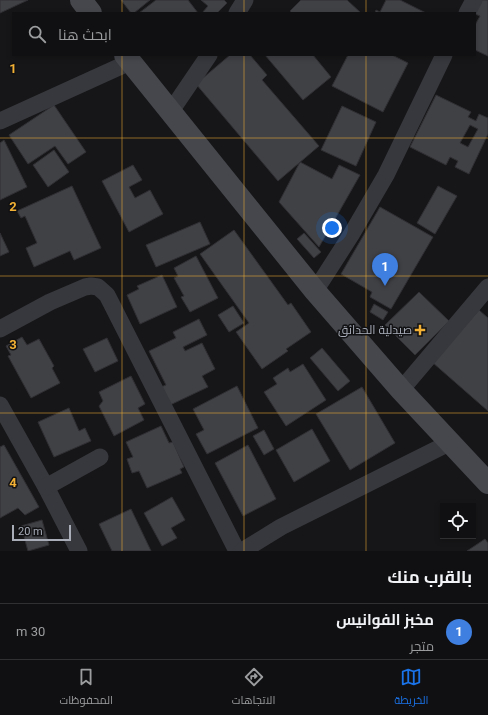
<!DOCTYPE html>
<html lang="ar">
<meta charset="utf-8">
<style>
:root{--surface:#101012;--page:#1e1e20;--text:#f1f3f6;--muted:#9c9d9f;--line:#303032;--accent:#1a73e8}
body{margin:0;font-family:Roboto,Cairo,sans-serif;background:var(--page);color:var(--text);direction:rtl}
.controls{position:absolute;right:12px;bottom:12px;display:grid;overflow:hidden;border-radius:0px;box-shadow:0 2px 6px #0003}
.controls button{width:36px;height:36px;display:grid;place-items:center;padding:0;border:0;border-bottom:1px solid var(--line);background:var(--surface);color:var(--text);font:20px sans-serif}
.scale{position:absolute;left:12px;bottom:10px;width:59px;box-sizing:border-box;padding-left:4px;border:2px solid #a8adb8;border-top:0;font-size:11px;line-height:14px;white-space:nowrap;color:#a8adb8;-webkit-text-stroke:3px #111113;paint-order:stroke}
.you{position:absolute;left:332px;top:228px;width:14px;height:14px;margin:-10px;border:3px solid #fff;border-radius:50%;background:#1a73e8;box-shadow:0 0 0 6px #1a73e833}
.badge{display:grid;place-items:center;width:26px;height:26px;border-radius:50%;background:var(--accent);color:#fff;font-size:13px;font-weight:700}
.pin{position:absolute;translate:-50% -33px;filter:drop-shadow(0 1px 2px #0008)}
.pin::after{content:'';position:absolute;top:21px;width:14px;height:12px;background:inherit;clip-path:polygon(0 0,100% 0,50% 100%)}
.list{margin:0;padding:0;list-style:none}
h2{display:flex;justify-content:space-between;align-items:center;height:52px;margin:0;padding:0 16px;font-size:17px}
h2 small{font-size:13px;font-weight:400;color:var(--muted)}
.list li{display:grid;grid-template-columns:26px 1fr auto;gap:12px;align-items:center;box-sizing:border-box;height:56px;padding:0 16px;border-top:1px solid var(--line)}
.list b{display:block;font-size:15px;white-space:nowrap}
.list p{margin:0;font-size:13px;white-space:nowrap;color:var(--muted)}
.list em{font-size:13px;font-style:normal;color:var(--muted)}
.icon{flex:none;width:22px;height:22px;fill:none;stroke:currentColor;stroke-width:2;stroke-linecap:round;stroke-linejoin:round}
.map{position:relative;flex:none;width:488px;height:551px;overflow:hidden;direction:ltr}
.search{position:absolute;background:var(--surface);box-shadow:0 2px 6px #0003;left:12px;right:12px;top:12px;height:44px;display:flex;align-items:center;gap:10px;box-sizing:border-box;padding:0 14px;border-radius:0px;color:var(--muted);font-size:15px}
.sheet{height:108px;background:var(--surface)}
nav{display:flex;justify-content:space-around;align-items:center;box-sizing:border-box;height:56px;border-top:1px solid var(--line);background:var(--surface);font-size:11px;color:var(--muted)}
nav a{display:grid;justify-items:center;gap:2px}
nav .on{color:var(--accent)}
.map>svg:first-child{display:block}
.building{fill:#404145;stroke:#303034;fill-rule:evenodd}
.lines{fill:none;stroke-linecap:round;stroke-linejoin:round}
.street{stroke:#37383d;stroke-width:17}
.secondary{stroke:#45474d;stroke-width:22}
.grid{fill:none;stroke:#f2b134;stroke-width:1;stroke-opacity:0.55}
.poi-dot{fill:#f2b134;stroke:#111113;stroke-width:1.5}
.labels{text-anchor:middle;stroke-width:3;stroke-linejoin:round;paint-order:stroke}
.poi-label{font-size:12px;fill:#a8adb8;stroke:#111113;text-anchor:end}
.grid-label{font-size:13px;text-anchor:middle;font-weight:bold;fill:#f2b134;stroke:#111113;stroke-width:3;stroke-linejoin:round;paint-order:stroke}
</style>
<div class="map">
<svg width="488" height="551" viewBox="0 0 488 551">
<rect width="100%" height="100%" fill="#161618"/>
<g class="building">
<polygon points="0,0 28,0 0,13"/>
<polygon points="121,0 150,0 134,13 131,13"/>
<polygon points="156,0 188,0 198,13 139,13"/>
<polygon points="201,0 224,0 227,3 217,13 202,13 208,6"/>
<polygon points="301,0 347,0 361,13 292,13 290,11"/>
<polygon points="386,0 400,0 426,13 375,13 376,10 380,12"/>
<polygon points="478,0 488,0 488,56 475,50 475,25 480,16 475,14"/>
<polygon points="230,55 250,55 267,75 262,80 319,146 278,181 196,84"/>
<polygon points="265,55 313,55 331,77 303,100"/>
<polygon points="348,55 392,55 408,63 383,112 332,86"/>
<path d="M436,95L471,112L468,117L476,121L479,114L488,118V134L469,174L455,167L458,161L450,157L446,165L410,147ZM470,125L478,129L468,147L460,143Z"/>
<polygon points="54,105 86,152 68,164 55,146 28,164 9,135"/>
<polygon points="342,106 376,122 356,166 321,150"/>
<polygon points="4,140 27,187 0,200 0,143"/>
<polygon points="54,150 69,172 48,187 33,165"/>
<polygon points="300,162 332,179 339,165 360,175 319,247 279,202"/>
<polygon points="133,165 142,180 129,187 135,198 150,190 163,214 129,232 102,181"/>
<polygon points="72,186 101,248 74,260 70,251 34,267 26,248 37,243 25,216 21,218 17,211"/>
<polygon points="438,186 457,196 435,234 417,223"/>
<polygon points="380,207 433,237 391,309 370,297 372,292 341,274"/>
<polygon points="200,222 210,244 156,267 146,245"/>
<polygon points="234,230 288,305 291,303 311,332 286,349 288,351 262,369 236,332 249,323 200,254"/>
<polygon points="0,233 9,252 0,256"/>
<polygon points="304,233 321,252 314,258 297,239"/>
<polygon points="196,256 218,298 190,312 181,297 184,296 174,278 178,276 174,268"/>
<polygon points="162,275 177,307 140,324 127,295 139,289 137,286"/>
<polygon points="419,292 449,321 415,355 385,325"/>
<polygon points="374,304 388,312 383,320 370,312"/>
<polygon points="233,306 244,323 229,332 218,315"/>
<polygon points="479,310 488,318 488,411 432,362"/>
<polygon points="199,319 207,335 183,347 185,351 202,343 215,369 202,376 208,387 170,405 161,387 166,385 149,351 176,338 173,332"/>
<polygon points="22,337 27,345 39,339 54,366 52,368 60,383 31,398 8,356 11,355 6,346"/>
<polygon points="107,338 118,361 95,372 83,349"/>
<polygon points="322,348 350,381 338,391 310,358"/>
<polygon points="303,364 326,400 286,426 264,392 277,384 273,378 288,368 290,372"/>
<polygon points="131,376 145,404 138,408 144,420 114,436 99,406 103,401 99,392"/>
<polygon points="237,386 258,428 207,454 196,434 204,430 193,409"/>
<polygon points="362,387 395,443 350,470 316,414"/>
<polygon points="69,408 79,431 85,428 91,441 54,457 38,422"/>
<polygon points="161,426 169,443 173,442 184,467 180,469 182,473 147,488 139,471 132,473 127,459 133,457 126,442"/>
<polygon points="312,429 330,461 294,482 276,450"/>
<polygon points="264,430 274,449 264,455 253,436"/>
<polygon points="4,445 39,507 25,515 18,508 0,518 0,447"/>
<polygon points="248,445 276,499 243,516 215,463"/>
<polygon points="172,497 185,520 171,528 177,538 162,546 144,513"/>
<polygon points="131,509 151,551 112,551 99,524"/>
<polygon points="42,520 49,545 28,551 21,526"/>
<polygon points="485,539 488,543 488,551 467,551"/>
</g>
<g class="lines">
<g class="street">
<polyline points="237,13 245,0"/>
<polyline points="467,13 474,0"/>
<polyline points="171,111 209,55"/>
<polyline points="0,121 130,62"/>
<polyline points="315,291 351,235 386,175 444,55"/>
<polyline points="0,329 50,302 85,287 91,286 98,287 107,295 237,551"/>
<polyline points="401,390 488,287"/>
<polyline points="0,405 46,487 79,551"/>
<polyline points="46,487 100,457"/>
<polyline points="242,551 281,527 451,442"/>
</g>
<g class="secondary">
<polyline points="81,0 91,13"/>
<polyline points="125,55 315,291 401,390 488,483"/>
</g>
</g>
<path class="grid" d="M122,0V13M244,0V13M366,0V13M122,55V551M244,55V551M366,55V551M0,138H488M0,276H488M0,413H488"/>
<path class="poi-dot" d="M418 324h4v4h4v4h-4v4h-4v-4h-4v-4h4z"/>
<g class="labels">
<g class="poi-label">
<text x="412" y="334">صيدلية الحدائق</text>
</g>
</g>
<g class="grid-label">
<text x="13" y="73">1</text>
<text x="13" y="211">2</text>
<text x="13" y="349">3</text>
<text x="13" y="487">4</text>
</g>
</svg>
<div class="controls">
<button><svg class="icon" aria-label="locate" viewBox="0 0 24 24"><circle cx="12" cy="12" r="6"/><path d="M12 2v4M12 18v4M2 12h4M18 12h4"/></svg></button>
</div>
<div class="scale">20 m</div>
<div class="you"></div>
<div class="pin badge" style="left:385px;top:286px;background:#3f7fe0">1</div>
<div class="search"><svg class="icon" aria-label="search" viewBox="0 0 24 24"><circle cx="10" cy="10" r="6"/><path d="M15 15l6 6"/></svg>ابحث هنا</div>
</div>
<section class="sheet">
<h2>بالقرب منك<small></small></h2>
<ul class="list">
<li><span class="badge" style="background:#3f7fe0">1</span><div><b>مخبز الفوانيس</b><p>متجر</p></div><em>30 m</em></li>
</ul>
</section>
<nav>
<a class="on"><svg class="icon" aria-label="map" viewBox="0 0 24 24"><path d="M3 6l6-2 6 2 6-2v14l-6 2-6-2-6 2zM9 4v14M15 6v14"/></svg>الخريطة</a>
<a><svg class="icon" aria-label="directions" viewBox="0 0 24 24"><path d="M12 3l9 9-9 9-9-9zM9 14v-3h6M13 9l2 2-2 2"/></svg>الاتجاهات</a>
<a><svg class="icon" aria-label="saved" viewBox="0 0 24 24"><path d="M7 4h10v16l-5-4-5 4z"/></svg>المحفوظات</a>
</nav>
